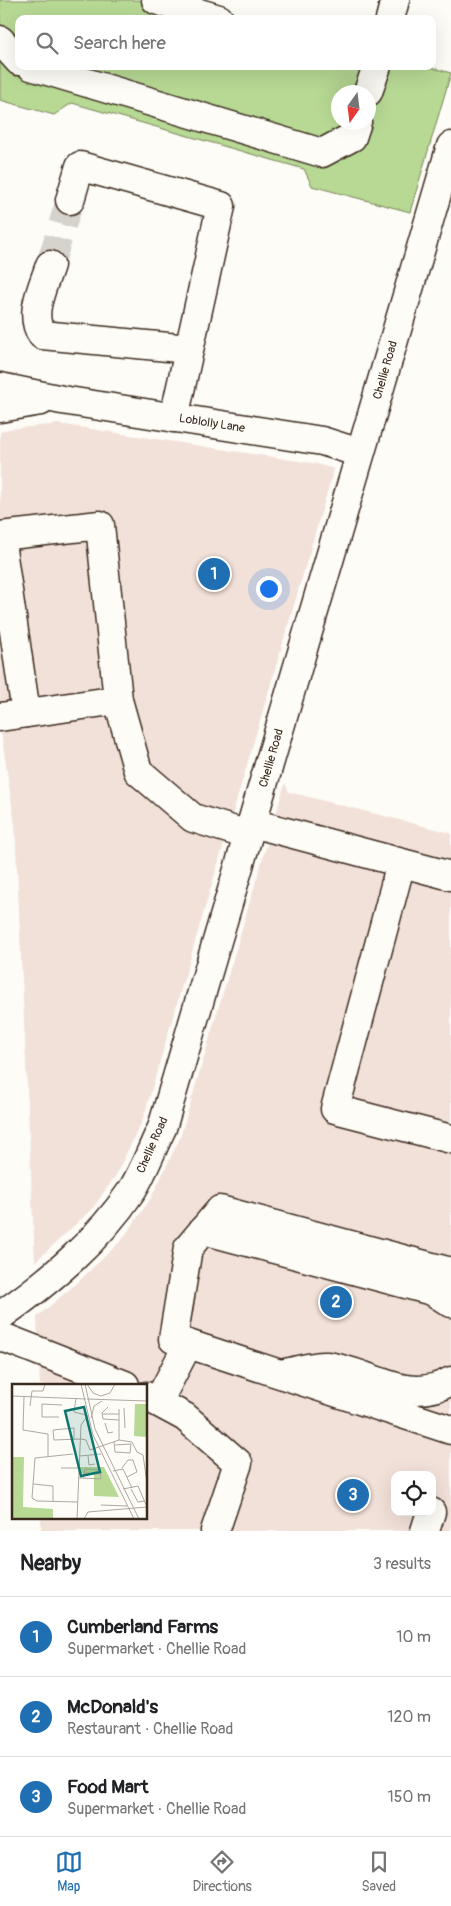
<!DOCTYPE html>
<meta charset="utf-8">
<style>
:root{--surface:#fff;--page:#f6f6f6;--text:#202124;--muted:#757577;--line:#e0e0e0;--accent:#1f6fb2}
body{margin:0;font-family:Pangolin,sans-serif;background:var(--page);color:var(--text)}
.controls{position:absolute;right:15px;bottom:15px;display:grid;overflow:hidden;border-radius:10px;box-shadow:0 5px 20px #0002}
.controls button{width:45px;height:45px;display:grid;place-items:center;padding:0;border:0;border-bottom:1px solid var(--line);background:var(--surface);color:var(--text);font:25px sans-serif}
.compass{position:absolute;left:331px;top:85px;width:45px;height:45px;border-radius:50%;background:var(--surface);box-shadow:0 5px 20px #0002;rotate:194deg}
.you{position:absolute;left:268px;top:588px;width:18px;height:18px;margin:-12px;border:4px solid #fff;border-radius:50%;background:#1a73e8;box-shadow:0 0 0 8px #1a73e833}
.badge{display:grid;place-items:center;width:32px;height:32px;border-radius:50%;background:var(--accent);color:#fff;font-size:16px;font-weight:700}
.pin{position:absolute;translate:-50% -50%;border:2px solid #fff;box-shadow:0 1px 5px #0006}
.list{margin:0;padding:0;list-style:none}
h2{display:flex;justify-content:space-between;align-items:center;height:65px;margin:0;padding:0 20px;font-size:21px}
h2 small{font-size:16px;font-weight:400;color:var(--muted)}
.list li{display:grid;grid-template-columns:32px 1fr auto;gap:15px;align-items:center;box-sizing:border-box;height:80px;padding:0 20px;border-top:1px solid var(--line)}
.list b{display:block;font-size:19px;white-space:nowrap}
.list p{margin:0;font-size:16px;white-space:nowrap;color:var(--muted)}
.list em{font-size:16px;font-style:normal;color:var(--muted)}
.icon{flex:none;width:28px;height:28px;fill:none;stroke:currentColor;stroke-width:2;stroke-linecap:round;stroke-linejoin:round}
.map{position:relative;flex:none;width:451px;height:1531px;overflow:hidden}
.search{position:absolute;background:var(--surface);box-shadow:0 5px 20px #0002;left:15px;right:15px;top:15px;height:55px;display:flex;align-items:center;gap:12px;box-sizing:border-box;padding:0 18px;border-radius:10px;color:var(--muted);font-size:19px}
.sheet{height:305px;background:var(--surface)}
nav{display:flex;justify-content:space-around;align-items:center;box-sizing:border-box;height:70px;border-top:1px solid var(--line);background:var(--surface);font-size:14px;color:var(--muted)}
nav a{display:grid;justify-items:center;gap:2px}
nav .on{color:var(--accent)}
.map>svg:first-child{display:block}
.built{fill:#f2e1d9;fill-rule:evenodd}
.green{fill:#b7d994;stroke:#798259;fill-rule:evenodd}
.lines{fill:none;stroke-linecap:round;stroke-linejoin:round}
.minor-tunnel{stroke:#d6d2cc;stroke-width:28;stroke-dasharray:28 14;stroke-linecap:butt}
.minor-casing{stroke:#3b2a1e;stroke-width:31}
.minor{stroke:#fdfcf7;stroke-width:28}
.labels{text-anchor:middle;stroke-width:5;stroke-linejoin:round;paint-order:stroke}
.street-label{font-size:12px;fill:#3b2a1e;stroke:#fdfcf7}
.inset-road{fill:none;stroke:#afa8a0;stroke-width:1}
.view{fill:#0f766e;fill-opacity:0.15;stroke:#0f766e;stroke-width:2.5}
.inset-edge{fill:none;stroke:#3b2a1e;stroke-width:2.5}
</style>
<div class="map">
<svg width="451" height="1531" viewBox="0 0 451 1531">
<rect width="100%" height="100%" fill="#fdfcf7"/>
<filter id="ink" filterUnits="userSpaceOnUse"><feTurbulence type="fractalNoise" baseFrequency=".02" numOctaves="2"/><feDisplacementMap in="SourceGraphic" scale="10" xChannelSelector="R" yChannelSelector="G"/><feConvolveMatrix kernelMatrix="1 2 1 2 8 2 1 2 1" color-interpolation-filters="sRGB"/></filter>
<g filter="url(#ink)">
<g class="built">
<polygon points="59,424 317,464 334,469 143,1119 116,1175 92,1209 35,1262 15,825 0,725 0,432 9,429"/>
<path d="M285,783L289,792L451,833V1531H41V1517H146V1385H40L37,1317L79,1281L122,1240L151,1198L180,1138ZM395,1475H432V1512H395Z"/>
</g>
<path class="green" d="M0,0H185L253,19H19V66H426L451,73L410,212L312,186L304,169L72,103L54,115L0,100ZM338,92H368V122H338Z"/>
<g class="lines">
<polyline class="minor-tunnel" points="50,265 70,200"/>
<g class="minor-casing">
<g id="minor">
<polyline points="156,0 219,19"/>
<polyline points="390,19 395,0"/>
<polyline points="0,40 19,61"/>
<polyline points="31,66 322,153 352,137 357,122"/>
<polyline points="368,92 377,66"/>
<polyline points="70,200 80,166 221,206 174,418"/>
<path d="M50,265C43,287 28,314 42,335L189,349"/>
<polyline points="0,387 62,400 322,441 360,453"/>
<polyline points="0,408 41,401"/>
<polyline points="0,536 100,525 118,700 138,771 193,818 248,835"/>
<polyline points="0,536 26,713"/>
<polyline points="0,717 118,700"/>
<polyline points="252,823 451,876"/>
<polyline points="401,863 335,1109 451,1139"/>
<polyline points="203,1230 432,1291 451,1303"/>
<polyline points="451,1272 220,1210 188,1248 173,1339 451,1430"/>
<path d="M0,1316C50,1281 98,1241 132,1190C144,1171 152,1148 162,1128L451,146"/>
<polyline points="0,1336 125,1385"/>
<path d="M285,1373C297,1371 314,1365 326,1366C370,1371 407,1406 451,1381"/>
<polyline points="146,1396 185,1417 238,1463 215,1531"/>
<polyline points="158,1402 188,1344"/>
<polyline points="425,1531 431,1512"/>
</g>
</g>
<use href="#minor" class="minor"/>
</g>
</g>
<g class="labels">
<g class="street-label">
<text transform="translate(385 370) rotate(-74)" y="4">Chellie Road</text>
<text transform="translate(212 423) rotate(9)" y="4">Loblolly Lane</text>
<text transform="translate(271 758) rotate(-74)" y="4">Chellie Road</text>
<text transform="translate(152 1145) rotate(-66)" y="4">Chellie Road</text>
</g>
</g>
<g transform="translate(12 1384)">
<rect width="135" height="135" fill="#fdfcf7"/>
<path d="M123,20H135V53L122,52ZM0,73H12L11,123L41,125V135H0ZM68,83H92L107,113L82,112V90L68,89Z" fill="#b7d994"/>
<path class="inset-road" d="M69,0L81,51L122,135M73,0L83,45L127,135M75,0L81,9L89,12L98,9L103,0M0,12L74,15M12,13L11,46L36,50V72M64,14L62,28L74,31M75,15L135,17M18,22L20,7H31L33,0M96,23L90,29L91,35L107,36M112,24L113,44M90,30H107M47,33H30V20L50,21M79,34L82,22L90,17M93,39L96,49L101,48M62,55V44L41,46L42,56L69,55M69,55L74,56L78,66L107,56L120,58L125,68L131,71L135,99M107,56V25M102,58L103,68L118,69L119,60L103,61M61,70L23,74L20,114L25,117L66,118M68,72L89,70M76,72L77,81L83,80M49,84H67M110,84L116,76H121L125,88L115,93M101,87L111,85L120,104M71,89L88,90M67,94H71L89,95L88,86L73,85L71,94M21,100L41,102V118M111,105L126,102L135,123M119,105L126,118L133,117M89,121L115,122M65,135L69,41L76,31M72,135L76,128L135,123"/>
<path class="view" d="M72,23L88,88L69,92L53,27Z"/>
<rect width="135" height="135" class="inset-edge"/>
</g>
</svg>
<div class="controls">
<button><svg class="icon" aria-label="locate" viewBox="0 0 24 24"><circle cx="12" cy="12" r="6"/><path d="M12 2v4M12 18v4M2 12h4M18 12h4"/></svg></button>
</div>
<svg class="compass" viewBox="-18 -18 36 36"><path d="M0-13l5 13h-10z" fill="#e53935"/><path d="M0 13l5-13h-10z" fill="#757577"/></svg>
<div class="you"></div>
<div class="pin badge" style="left:214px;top:574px">1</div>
<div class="pin badge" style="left:336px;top:1302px">2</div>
<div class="pin badge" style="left:353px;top:1495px">3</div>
<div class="search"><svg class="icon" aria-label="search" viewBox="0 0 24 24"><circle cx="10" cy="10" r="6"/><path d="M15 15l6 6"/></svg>Search here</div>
</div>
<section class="sheet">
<h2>Nearby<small>3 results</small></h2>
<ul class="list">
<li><span class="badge">1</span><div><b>Cumberland Farms</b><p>Supermarket · Chellie Road</p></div><em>10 m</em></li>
<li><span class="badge">2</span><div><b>McDonald's</b><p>Restaurant · Chellie Road</p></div><em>120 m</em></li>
<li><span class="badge">3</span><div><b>Food Mart</b><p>Supermarket · Chellie Road</p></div><em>150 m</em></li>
</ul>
</section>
<nav>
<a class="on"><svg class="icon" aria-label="map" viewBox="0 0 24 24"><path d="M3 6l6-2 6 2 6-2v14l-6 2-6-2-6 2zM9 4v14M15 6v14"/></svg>Map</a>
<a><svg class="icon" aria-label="directions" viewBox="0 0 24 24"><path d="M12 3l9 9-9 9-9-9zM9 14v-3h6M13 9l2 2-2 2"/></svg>Directions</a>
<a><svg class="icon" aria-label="saved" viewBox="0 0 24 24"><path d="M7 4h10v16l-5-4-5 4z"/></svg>Saved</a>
</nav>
